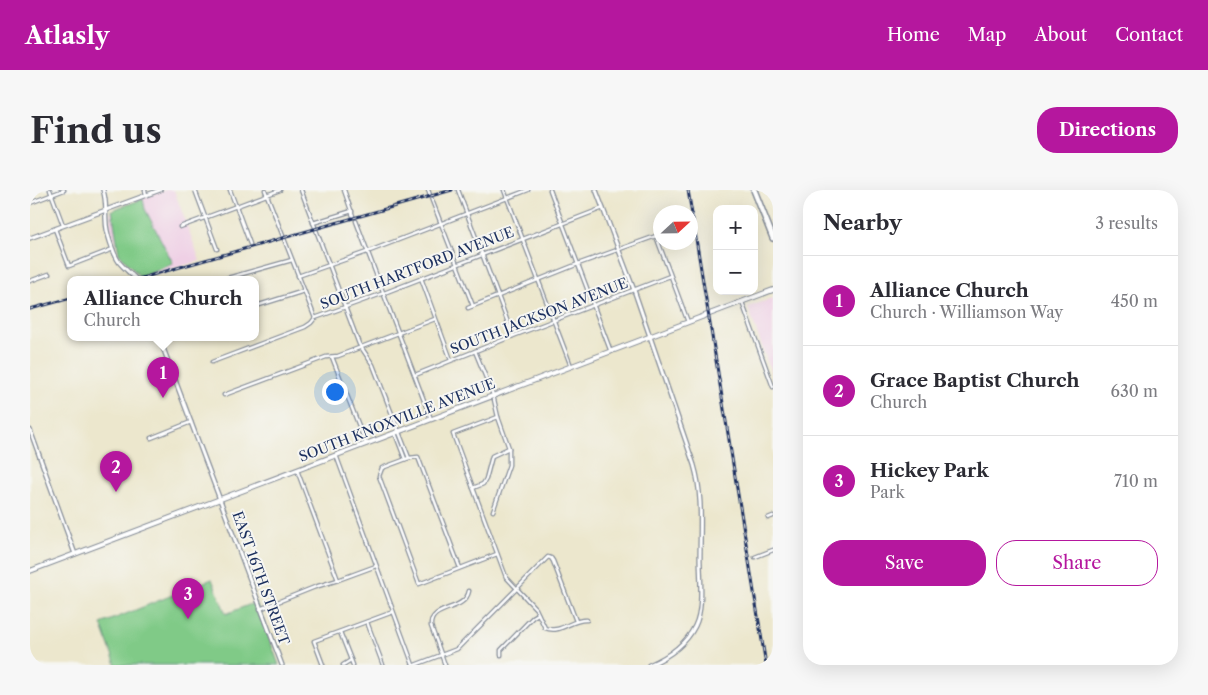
<!DOCTYPE html>
<meta charset="utf-8">
<style>
:root{--surface:#fff;--page:#f7f7f7;--text:#2b2b33;--muted:#7c7c81;--line:#e1e1e2;--accent:#b5179e}
body{margin:0;font-family:"Libre Caslon Text",serif;background:var(--page);color:var(--text)}
.controls{position:absolute;right:15px;top:15px;display:grid;overflow:hidden;border-radius:10px;box-shadow:0 5px 20px #0002}
.controls button{width:45px;height:45px;display:grid;place-items:center;padding:0;border:0;border-bottom:1px solid var(--line);background:var(--surface);color:var(--text);font:25px sans-serif}
.compass{position:absolute;left:623px;top:15px;width:45px;height:45px;border-radius:50%;background:var(--surface);box-shadow:0 5px 20px #0002;rotate:68deg}
.you{position:absolute;left:304px;top:201px;width:18px;height:18px;margin:-12px;border:4px solid #fff;border-radius:50%;background:#1a73e8;box-shadow:0 0 0 8px #1a73e833}
.badge{display:grid;place-items:center;width:32px;height:32px;border-radius:50%;background:var(--accent);color:#fff;font-size:16px;font-weight:700}
.pin{position:absolute;translate:-50% -41px;filter:drop-shadow(0 1px 2px #0008)}
.pin::after{content:'';position:absolute;top:26px;width:18px;height:15px;background:inherit;clip-path:polygon(0 0,100% 0,50% 100%)}
.popup{position:absolute;left:37px;top:86px;width:192px;height:65px;box-sizing:border-box;display:grid;place-content:center;border-radius:10px;background:var(--surface);filter:drop-shadow(0 1px 4px #0005);font-size:16px;white-space:nowrap;color:var(--muted)}
.popup b{font-size:19px;color:var(--text)}
.popup::after{content:'';position:absolute;left:50%;top:100%;margin-left:-10px;border:10px solid transparent;border-top-color:var(--surface)}
.list{margin:0;padding:0;list-style:none}
h2{display:flex;justify-content:space-between;align-items:center;height:65px;margin:0;padding:0 20px;font-size:21px}
h2 small{font-size:16px;font-weight:400;color:var(--muted)}
.list li{display:grid;grid-template-columns:32px 1fr auto;gap:15px;align-items:center;box-sizing:border-box;height:90px;padding:0 20px;border-top:1px solid var(--line)}
.list b{display:block;font-size:19px;white-space:nowrap}
.list p{margin:0;font-size:16px;white-space:nowrap;color:var(--muted)}
.list em{font-size:16px;font-style:normal;color:var(--muted)}
.actions{display:flex;gap:10px;padding:15px 20px}
.actions a{flex:1;padding:11px 0;border:1px solid var(--accent);border-radius:20px;text-align:center;font-size:18px;color:var(--accent)}
.actions .main{background:var(--accent);color:#fff}
.map{position:relative;flex:none;width:743px;height:475px;overflow:hidden;border-radius:20px}
header{display:flex;align-items:center;gap:30px;box-sizing:border-box;height:70px;padding:0 25px;background:var(--accent);color:#fff}
header strong{font-size:24px}
nav{display:flex;gap:28px;margin-inline-start:auto;font-size:18px}
.intro{display:flex;align-items:center;justify-content:space-between;box-sizing:border-box;height:120px;padding:0 30px}
h1{margin:0;font-size:35px}
.button{padding:12px 22px;border-radius:20px;background:var(--accent);color:#fff;font-size:18px;font-weight:700}
main{display:flex;gap:30px;padding:0 30px}
aside{flex:1;background:var(--surface);border-radius:20px;box-shadow:0 5px 20px #0002}
.map>svg:first-child{display:block}
.built{fill:#efd0e5}
.green{fill:#80ca87;stroke:#4e7c72}
.lines{fill:none;stroke-linecap:round;stroke-linejoin:round}
.minor-casing{stroke:#848b96;stroke-width:5}
.tertiary-casing{stroke:#848b96;stroke-width:5.5}
.secondary-casing{stroke:#848b96;stroke-width:6}
.primary-casing{stroke:#848b96;stroke-width:8}
.minor{stroke:#fff;stroke-width:2.5}
.tertiary{stroke:#fff;stroke-width:3}
.secondary{stroke:#fff;stroke-width:4}
.primary{stroke:#fff;stroke-width:5}
.rail-casing{stroke:#1b2f5e;stroke-width:3}
.rail{stroke:#f6f6f2;stroke-width:1;stroke-dasharray:4;stroke-linecap:butt}
.labels{text-anchor:middle;stroke-width:4;stroke-linejoin:round;paint-order:stroke}
.street-label{font-size:14px;fill:#1b2f5e;stroke:#f6f6f2}
</style>
<header>
<strong>Atlasly</strong>
<nav><a>Home</a><a>Map</a><a>About</a><a>Contact</a></nav>
</header>
<div class="intro"><h1>Find us</h1><a class="button">Directions</a></div>
<main>
<div class="map">
<svg width="743" height="475" viewBox="0 0 743 475">
<rect width="100%" height="100%" fill="#f6f6f2"/>
<filter id="ink" filterUnits="userSpaceOnUse"><feTurbulence type="fractalNoise" baseFrequency=".02" numOctaves="2"/><feDisplacementMap in="SourceGraphic" scale="10" xChannelSelector="R" yChannelSelector="G"/><feConvolveMatrix kernelMatrix="1 2 1 2 8 2 1 2 1" color-interpolation-filters="sRGB"/></filter>
<filter id="wash" filterUnits="userSpaceOnUse"><feTurbulence type="fractalNoise" baseFrequency=".0096" numOctaves="4" result="noise"/><feDisplacementMap in="SourceGraphic" scale="20" xChannelSelector="R" yChannelSelector="G"/><feGaussianBlur stdDeviation="1.12" result="paint"/><feColorMatrix in="noise" values="0 0 0 0 0 0 0 0 0 0 0 0 0 0 0 0 0 1.4 0 .05"/><feComposite in="paint" operator="in"/></filter>
<g filter="url(#wash)">
<rect width="100%" height="100%" fill="#ece7cd"/>
<g class="built">
<polygon points="135,0 144,0 170,71 111,87 90,65 80,36 80,24 82,20"/>
<polygon points="743,108 743,188 718,117"/>
</g>
<g class="green">
<polygon points="113,9 115,19 143,73 111,88 89,64 82,20"/>
<polygon points="182,389 196,424 226,412 249,475 86,475 71,434"/>
</g>
</g>
<g filter="url(#ink)">
<g class="lines">
<g class="minor-casing">
<g id="minor">
<polyline points="20,0 33,35"/>
<polyline points="115,0 116,5"/>
<polyline points="165,0 187,59"/>
<polyline points="200,0 220,54"/>
<polyline points="235,0 285,128"/>
<polyline points="271,0 329,154 343,175 379,268"/>
<polyline points="314,0 323,26"/>
<polyline points="398,0 443,116"/>
<polyline points="428,0 483,146"/>
<polyline points="474,0 541,176"/>
<polyline points="520,0 581,162"/>
<polyline points="0,13 34,0"/>
<polyline points="326,31 401,229"/>
<polyline points="283,33 322,21"/>
<polyline points="150,37 250,0"/>
<polyline points="25,39 39,76 83,59"/>
<polyline points="268,86 337,62 498,0"/>
<polyline points="391,88 421,170"/>
<polyline points="194,89 262,70"/>
<polyline points="0,91 19,84"/>
<polyline points="712,112 743,197"/>
<polyline points="226,116 274,101"/>
<polyline points="438,118 548,74 626,46 658,132"/>
<polyline points="445,161 463,205 468,227 479,258 479,275 463,321"/>
<polyline points="302,167 336,254"/>
<polyline points="182,172 275,137 281,133 285,128 354,103 573,18"/>
<polyline points="385,185 483,146 640,86"/>
<polyline points="194,205 296,167 308,166 405,129"/>
<path d="M468,227L423,244L476,387L506,419L515,438C532,444 540,429 557,430"/>
<polyline points="365,243 375,269"/>
<polyline points="121,248 161,232"/>
<polyline points="306,265 383,475"/>
<polyline points="267,280 308,390"/>
<polyline points="443,298 453,294 456,289 462,266 479,258"/>
<polyline points="738,328 743,326"/>
<polyline points="725,367 743,360"/>
<polyline points="430,378 388,267 379,268 352,278 349,286 389,394 467,364"/>
<polyline points="230,419 285,397 308,390 346,376"/>
<polyline points="337,432 353,475"/>
<polyline points="310,442 323,475"/>
<polyline points="471,465 471,460 503,427 508,424"/>
<polyline points="293,475 284,451 363,422"/>
<polyline points="313,475 321,470"/>
<polyline points="385,475 427,459 518,367 521,368 523,371 546,431"/>
<path d="M415,475L401,436C399,415 435,422 439,401"/>
</g>
</g>
<g class="tertiary-casing">
<g id="tertiary">
<path d="M73,0C77,12 75,19 76,31C76,42 83,63 89,72C94,78 100,83 106,89"/>
<path d="M566,0L604,100L664,275C673,305 670,337 670,368C670,388 674,418 665,436C655,456 638,467 619,475"/>
<polyline points="0,48 130,0"/>
<polyline points="129,147 252,475"/>
<polyline points="0,240 45,364"/>
</g>
</g>
<g class="secondary-casing">
<polyline id="secondary" points="0,381 743,100"/>
</g>
<g class="primary-casing">
<polyline id="primary" points="724,0 743,48"/>
</g>
<use href="#minor" class="minor"/>
<use href="#tertiary" class="tertiary"/>
<use href="#secondary" class="secondary"/>
<use href="#primary" class="primary"/>
<g class="rail-casing">
<g id="rail">
<polyline points="658,0 736,475"/>
<polyline points="108,89 422,0"/>
<polyline points="0,119 41,108"/>
</g>
</g>
<use href="#rail" class="rail"/>
</g>
</g>
<g class="labels">
<g class="street-label">
<text transform="translate(387 78) rotate(-21)" y="5">SOUTH HARTFORD AVENUE</text>
<text transform="translate(509 126) rotate(-21)" y="5">SOUTH JACKSON AVENUE</text>
<text transform="translate(367 230) rotate(-21)" y="5">SOUTH KNOXVILLE AVENUE</text>
<text transform="translate(231 388) rotate(70)" y="5">EAST 16TH STREET</text>
</g>
</g>
</svg>
<div class="controls">
<button>+</button>
<button>−</button>
</div>
<svg class="compass" viewBox="-18 -18 36 36"><path d="M0-13l5 13h-10z" fill="#e53935"/><path d="M0 13l5-13h-10z" fill="#7c7c81"/></svg>
<div class="you"></div>
<div class="pin badge" style="left:133px;top:208px">1</div>
<div class="popup"><b>Alliance Church</b>Church</div>
<div class="pin badge" style="left:86px;top:302px">2</div>
<div class="pin badge" style="left:158px;top:429px">3</div>
</div>
<aside>
<h2>Nearby<small>3 results</small></h2>
<ul class="list">
<li><span class="badge">1</span><div><b>Alliance Church</b><p>Church · Williamson Way</p></div><em>450 m</em></li>
<li><span class="badge">2</span><div><b>Grace Baptist Church</b><p>Church</p></div><em>630 m</em></li>
<li><span class="badge">3</span><div><b>Hickey Park</b><p>Park</p></div><em>710 m</em></li>
</ul>
<div class="actions"><a class="main">Save</a><a>Share</a></div>
</aside>
</main>
